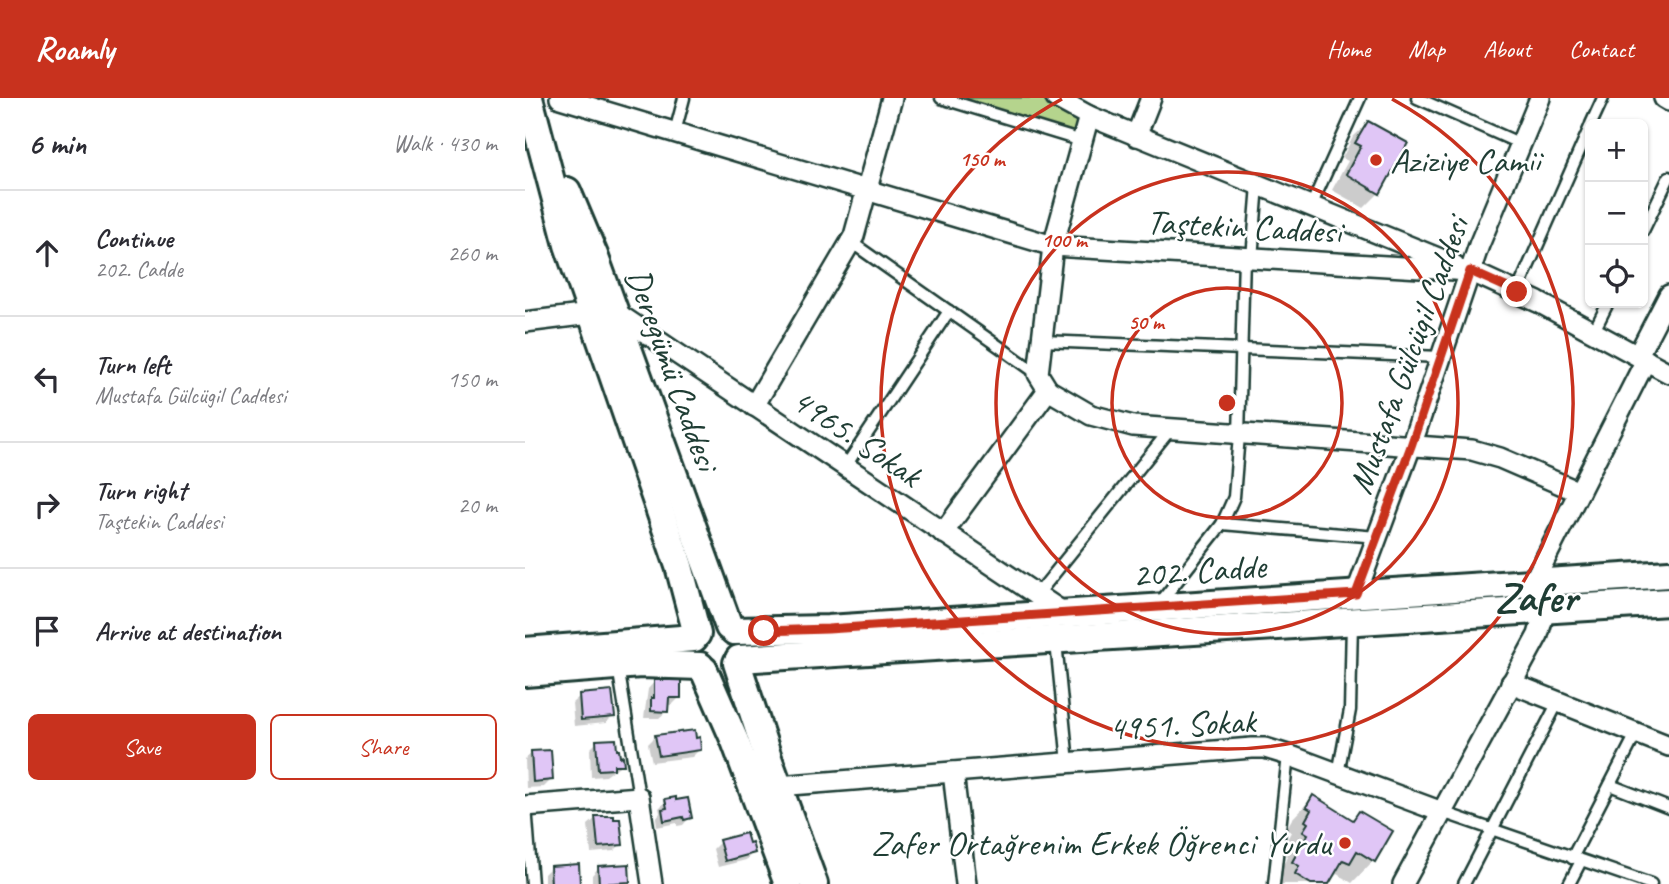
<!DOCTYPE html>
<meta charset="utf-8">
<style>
:root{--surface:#fff;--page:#f7f7f7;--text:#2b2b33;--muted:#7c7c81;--line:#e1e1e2;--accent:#c8321e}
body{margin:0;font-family:Caveat,sans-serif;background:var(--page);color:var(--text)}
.controls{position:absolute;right:21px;top:21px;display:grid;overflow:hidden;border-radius:10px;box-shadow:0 2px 5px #0004}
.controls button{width:63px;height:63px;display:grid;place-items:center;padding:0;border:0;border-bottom:2px solid var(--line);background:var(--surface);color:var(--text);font:35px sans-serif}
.stop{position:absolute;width:21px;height:21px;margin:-16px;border:5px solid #c8321e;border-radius:50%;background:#fff}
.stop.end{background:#c8321e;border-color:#fff;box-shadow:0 2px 7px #0008}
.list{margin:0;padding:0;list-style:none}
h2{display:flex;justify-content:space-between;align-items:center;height:91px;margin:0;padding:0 28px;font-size:30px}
h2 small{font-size:23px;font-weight:400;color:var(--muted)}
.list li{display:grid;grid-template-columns:46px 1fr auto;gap:21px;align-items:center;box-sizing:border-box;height:126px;padding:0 28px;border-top:2px solid var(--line)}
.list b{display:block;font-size:26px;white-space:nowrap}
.list p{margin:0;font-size:23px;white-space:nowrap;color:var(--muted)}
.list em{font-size:23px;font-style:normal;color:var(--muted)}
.actions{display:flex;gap:14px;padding:21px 28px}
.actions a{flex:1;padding:16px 0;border:2px solid var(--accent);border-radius:10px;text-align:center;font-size:24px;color:var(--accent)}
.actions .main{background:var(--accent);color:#fff}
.icon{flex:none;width:38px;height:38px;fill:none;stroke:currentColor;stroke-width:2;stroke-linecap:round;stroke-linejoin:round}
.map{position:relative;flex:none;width:1144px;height:786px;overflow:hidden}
header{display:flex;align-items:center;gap:42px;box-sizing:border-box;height:98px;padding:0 35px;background:var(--accent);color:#fff}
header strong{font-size:33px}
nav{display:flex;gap:38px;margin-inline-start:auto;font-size:24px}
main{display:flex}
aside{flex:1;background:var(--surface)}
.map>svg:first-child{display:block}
.green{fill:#b5d48d;stroke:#6a8860;stroke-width:2}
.shadow{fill:#0003}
.building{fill:#e0c6f6;stroke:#1f3d34;stroke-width:2}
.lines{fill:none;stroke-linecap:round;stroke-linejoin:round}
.lane-casing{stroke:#1f3d34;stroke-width:15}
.street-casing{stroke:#1f3d34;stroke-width:24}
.secondary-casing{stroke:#1f3d34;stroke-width:32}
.lane{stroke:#fff;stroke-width:10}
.street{stroke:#fff;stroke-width:19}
.secondary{stroke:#fff;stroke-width:26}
.route{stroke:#c8321e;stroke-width:9}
.ring{fill:none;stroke:#c8321e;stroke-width:3.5}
.poi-dot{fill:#c8321e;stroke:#fff;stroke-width:2.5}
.labels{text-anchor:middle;stroke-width:5;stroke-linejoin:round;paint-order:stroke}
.poi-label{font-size:35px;fill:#1f3d34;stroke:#fff;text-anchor:start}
.street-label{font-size:35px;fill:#1f3d34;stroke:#fff}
.district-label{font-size:42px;font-weight:bold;fill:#1f3d34;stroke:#fff}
.centre{fill:#c8321e;stroke:#fff;stroke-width:3.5}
.ring-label{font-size:21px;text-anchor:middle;font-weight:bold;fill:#c8321e;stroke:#fff;stroke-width:5;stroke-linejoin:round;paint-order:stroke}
</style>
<header>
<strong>Roamly</strong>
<nav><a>Home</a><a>Map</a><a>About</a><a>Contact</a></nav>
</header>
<main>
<aside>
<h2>6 min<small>Walk · 430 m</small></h2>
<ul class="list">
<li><svg class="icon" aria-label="ahead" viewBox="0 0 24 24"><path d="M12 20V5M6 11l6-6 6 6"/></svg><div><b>Continue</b><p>202. Cadde</p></div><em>260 m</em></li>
<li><svg class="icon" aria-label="left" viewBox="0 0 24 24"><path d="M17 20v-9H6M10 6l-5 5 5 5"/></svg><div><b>Turn left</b><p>Mustafa Gülcügil Caddesi</p></div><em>150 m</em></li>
<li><svg class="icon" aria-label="right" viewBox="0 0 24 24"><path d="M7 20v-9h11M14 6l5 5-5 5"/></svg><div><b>Turn right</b><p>Taştekin Caddesi</p></div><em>20 m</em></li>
<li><svg class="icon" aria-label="arrive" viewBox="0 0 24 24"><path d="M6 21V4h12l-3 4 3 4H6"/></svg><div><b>Arrive at destination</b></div></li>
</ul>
<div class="actions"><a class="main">Save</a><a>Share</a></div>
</aside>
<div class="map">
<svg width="1144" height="786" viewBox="0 0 1144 786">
<rect width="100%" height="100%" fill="#fff"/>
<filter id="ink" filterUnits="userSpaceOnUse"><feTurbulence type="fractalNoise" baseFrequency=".0143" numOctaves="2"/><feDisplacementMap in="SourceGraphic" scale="14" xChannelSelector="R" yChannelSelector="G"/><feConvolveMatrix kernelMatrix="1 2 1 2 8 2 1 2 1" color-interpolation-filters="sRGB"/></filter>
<g filter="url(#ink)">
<polygon class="green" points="432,0 520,0 561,21 555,36"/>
<g class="shadow">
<polygon points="843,25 854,95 839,110 807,92 823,63 817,60 828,39"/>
<polygon points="130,583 154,600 147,607 142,607 142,613 134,620 119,620 123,591"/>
<polygon points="55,598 88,618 81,625 49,628 47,605"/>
<polygon points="130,639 174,652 167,659 127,664 123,646"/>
<polygon points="72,644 90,654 97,666 81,678 66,679 65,651"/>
<polygon points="7,655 26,682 19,689 1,690 0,661"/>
<polygon points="788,699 827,723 834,715 866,734 848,763 827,785 812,776 802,786 747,786 763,758 758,755 763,747 760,745 766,734 761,731 767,721"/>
<polygon points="141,703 165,719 158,727 152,728 152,725 132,729 131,720 135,715 134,710"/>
<polygon points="71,720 96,746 89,753 66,755 63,727"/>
<polygon points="195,744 228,754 221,762 193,769 188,751"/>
<polygon points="26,769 53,786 19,786 19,776"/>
<polygon points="74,769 103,784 101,786 67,786 67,777"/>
</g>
<g class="building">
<polygon points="843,23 883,45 855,96 821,76 836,48 830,45"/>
<polygon points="129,582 156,582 156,600 144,600 143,614 126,613 126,600 129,600"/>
<polygon points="87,593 90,619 56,622 54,596"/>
<polygon points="170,632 171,640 175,639 176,652 134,658 130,637"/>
<polygon points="91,641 92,652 94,652 95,659 98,658 99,667 89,667 89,671 73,672 71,642"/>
<polygon points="26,652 28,682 8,684 6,653"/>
<polygon points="788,697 828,722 834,713 868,733 850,764 832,753 825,765 818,762 804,786 786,786 770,776 774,768 767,764 783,736 778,733 783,725 780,723 786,712 781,709"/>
<polygon points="151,699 151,702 163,700 167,720 159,722 158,719 139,723 137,711 142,710 140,701"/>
<polygon points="70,718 89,718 89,721 95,721 98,747 73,749"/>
<polygon points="221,735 224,745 227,744 230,755 200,763 194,742"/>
<polygon points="54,766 55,786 26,786 25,768"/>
<polygon points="104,766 105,784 74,786 73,768"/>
</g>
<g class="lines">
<g class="lane-casing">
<g id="lane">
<polyline points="416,0 557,43"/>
<polyline points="892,0 996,46"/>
<polyline points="1066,26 1078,0"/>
<polyline points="150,34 159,0"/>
<polyline points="786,108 835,0"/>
<polyline points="1118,133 1144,79"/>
<polyline points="326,144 513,276"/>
<polyline points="727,160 733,87"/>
<polyline points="992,194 1065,29"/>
<polyline points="1069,233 1083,205"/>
<polyline points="517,243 916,259"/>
<polyline points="320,369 424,213"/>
<polyline points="697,426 852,439"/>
<polyline points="512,497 644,333"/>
<polyline points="634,506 697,426 709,399 714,337 719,159"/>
<polyline points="531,544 543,665"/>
<polyline points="93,568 114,699"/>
<polyline points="813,676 825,612 827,524"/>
<polyline points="1085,687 1144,710"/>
<polyline points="1,708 7,786"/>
<polyline points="917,714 1126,786"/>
<polyline points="1047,760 1111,636"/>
<polyline points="749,786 763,657"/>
<polyline points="939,786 1033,604"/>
<polyline points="1044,786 1056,763"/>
</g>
</g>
<g class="street-casing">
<g id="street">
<polyline points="35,0 528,148 945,173 1013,204 1144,275"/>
<polyline points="531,0 564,18 928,166"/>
<polyline points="1139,0 1144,3"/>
<polyline points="611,38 626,0"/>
<polyline points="90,214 539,515"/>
<polyline points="0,224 65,216"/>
<polyline points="1113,257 1144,197"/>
<polyline points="523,292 566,317 608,328 947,352 975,360 1054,394"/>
<polyline points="229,308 329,138 367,0"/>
<polyline points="418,435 523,292 513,276 528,148 564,18"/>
<polyline points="1008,485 1121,262"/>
<polyline points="831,496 886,348 954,147 1015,0"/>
<polyline points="986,585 1144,648"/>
<polyline points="428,674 441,786"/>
<polyline points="253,688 727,650 740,650 763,657 917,714"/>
<polyline points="0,708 114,699 127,786"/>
<polyline points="878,786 1013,537 1020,512 1023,484"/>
</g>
</g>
<g class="secondary-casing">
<g id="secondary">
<polyline points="4,0 43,147 154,468 172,536"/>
<polyline points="42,93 69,157 204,529"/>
<polyline points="209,533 303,531 1144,476"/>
<polyline points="0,553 169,540"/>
<polyline points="214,561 1144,504"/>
<polyline points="212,565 244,663 289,786"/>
<polyline points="179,572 210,643 263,786"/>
<polyline points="0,575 116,566 175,568"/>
</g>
</g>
<use href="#lane" class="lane"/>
<use href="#street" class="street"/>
<use href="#secondary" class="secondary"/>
</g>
</g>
<g class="lines" filter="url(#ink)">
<polyline class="route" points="239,533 303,531 831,496 886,348 945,173 992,194"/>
</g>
<g class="ring">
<circle cx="702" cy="305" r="115"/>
<circle cx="702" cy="305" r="231"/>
<path d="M867 1A346 346 0 1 1 537 1"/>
</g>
<g class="poi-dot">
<circle cx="851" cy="62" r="7"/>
<circle cx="820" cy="745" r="7"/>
</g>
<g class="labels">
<g class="poi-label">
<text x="865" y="74">Aziziye Camii</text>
<text x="806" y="757" text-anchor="end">Zafer Ortağrenim Erkek Öğrenci Yurdu</text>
</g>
<g class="street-label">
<text transform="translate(719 128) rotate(3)" y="12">Taştekin Caddesi</text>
<text transform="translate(883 257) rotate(-70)" y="12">Mustafa Gülcügil Caddesi</text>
<text transform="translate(148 271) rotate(70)" y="12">Deregümü Caddesi</text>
<text transform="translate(332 339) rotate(34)" y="12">4965. Sokak</text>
<text transform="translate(674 472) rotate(-4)" y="12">202. Cadde</text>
<text transform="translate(657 626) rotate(-3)" y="12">4951. Sokak</text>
</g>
<g class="district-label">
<text x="1011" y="513">Zafer</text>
</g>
</g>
<circle cx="702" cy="305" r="10" class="centre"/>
<g class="ring-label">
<text x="457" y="68">150 m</text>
<text x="539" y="149">100 m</text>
<text x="621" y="231">50 m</text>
</g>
</svg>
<div class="controls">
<button>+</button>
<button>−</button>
<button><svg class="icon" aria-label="locate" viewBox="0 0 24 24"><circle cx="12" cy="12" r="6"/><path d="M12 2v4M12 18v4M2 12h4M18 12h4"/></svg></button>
</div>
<div class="stop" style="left:239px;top:533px"></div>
<div class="stop end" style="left:992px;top:194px"></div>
</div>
</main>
